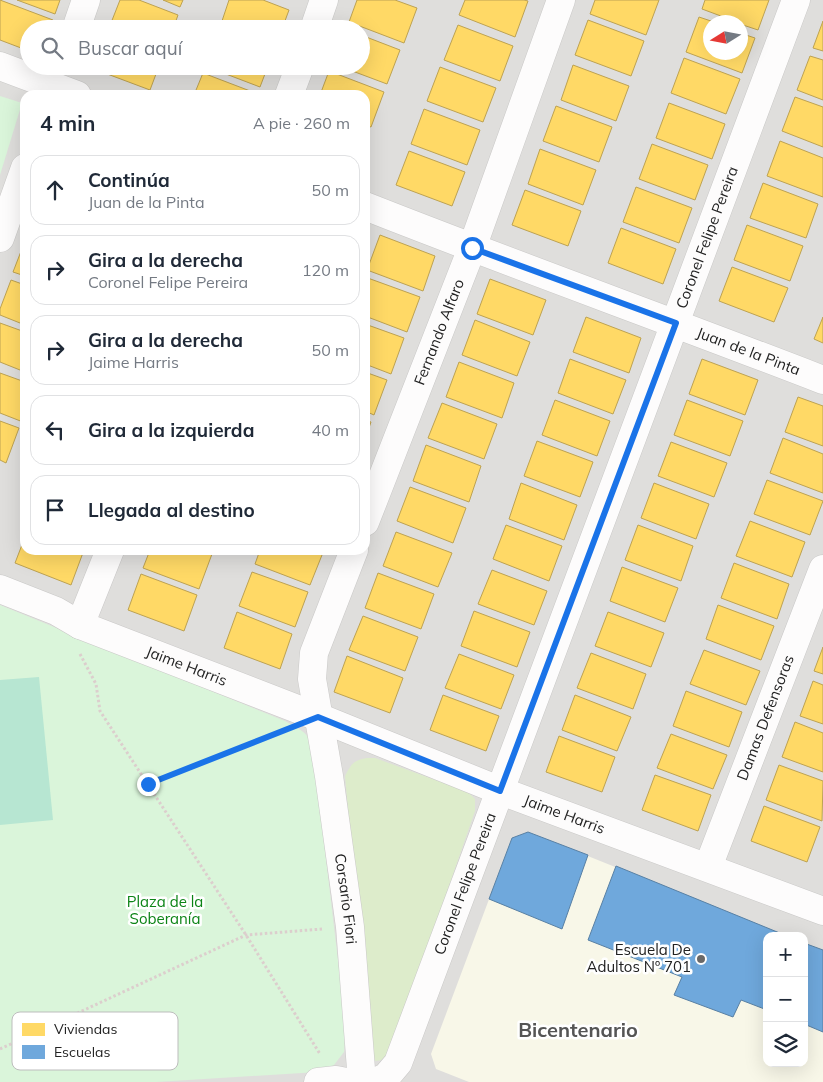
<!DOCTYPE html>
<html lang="es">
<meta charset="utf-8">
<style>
:root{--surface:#fff;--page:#f6f6f7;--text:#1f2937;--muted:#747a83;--line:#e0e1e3}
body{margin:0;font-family:Mulish,sans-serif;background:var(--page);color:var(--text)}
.controls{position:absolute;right:15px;bottom:15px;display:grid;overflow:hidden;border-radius:10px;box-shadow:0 5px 20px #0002}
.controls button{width:45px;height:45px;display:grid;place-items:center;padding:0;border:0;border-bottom:1px solid var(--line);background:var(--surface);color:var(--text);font:25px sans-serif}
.compass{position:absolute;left:703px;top:15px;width:45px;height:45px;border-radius:50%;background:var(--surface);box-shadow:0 5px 20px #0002;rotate:259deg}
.stop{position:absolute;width:15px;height:15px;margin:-11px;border:4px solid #1a73e8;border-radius:50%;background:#fff}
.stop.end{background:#1a73e8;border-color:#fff;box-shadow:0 1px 5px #0008}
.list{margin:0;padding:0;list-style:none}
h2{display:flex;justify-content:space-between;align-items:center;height:65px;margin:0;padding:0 20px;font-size:21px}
h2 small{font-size:16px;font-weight:400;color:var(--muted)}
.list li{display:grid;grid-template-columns:32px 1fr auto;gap:15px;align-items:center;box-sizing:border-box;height:70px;margin:0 10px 10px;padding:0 10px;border:1px solid var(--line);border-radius:15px}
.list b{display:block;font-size:19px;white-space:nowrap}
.list p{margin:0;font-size:16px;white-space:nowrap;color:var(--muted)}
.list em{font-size:16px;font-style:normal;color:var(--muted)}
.icon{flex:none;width:28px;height:28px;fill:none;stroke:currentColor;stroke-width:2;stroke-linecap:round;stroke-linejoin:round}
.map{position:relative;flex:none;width:823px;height:1082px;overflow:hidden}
.search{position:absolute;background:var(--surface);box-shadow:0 5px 20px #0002;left:20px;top:20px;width:350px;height:55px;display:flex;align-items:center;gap:12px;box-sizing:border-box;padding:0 18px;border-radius:28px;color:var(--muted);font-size:19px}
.panel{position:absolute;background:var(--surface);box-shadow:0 5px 20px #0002;left:20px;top:90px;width:350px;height:465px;border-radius:15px}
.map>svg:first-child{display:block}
.residential{fill:#dfdedc;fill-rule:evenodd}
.education{fill:#f8f7e8}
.grass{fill:#ddeccb}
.park{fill:#daf5da}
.pitch{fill:#b7e6d2}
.homes{fill:#ffd966;stroke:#bda252}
.schools{fill:#6fa8dc;stroke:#5880a4}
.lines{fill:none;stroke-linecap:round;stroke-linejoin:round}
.minor-casing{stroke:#c9c8c7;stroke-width:29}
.path{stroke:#dccecd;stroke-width:3;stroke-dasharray:2.5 2.5;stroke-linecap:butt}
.minor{stroke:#fdfcfc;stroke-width:28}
.route{stroke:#1a73e8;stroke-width:6}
.poi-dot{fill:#6a6968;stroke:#fff;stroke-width:2}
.labels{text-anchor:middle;stroke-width:5;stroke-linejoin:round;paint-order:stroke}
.street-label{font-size:15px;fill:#222;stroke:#fff}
.park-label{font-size:15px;fill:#0c8416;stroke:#fff}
.poi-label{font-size:15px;fill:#222;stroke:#fff;text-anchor:end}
.district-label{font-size:20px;font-weight:bold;fill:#555;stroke:#fff}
.key{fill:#fff;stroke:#bdbdbd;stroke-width:1}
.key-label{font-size:14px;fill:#222}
</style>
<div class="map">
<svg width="823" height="1082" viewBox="0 0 823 1082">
<rect width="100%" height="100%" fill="#f0eeeb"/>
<path class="residential" d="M0,0H823V1082H0ZM710,22H740V52H710ZM29,29H361V66H29ZM25,95H365V550H25ZM767,936H804V1063H767Z"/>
<polygon class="education" points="528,832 787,936 767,936 767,1063 804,1063 804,943 823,950 823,1082 469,1082 436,1069 431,1054 512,838"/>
<path class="grass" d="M367,758H375L468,792L475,799V811L392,1050C386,1058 383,1061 373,1061L370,1058L345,776C351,764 354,760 367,758Z"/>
<g class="park">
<polygon points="0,96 22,103 0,175"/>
<path d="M0,605L285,721C308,734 309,733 314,758L346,1028L344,1052L334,1065L318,1072L156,1082H0Z"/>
</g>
<polygon class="pitch" points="39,677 53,820 0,825 0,680"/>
<g class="homes">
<polygon points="0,0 53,20 49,29 29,29 29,51 0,40"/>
<polygon points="17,0 60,0 55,14"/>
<polygon points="120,0 139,0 178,15 173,29 109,28"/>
<polygon points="163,0 183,0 180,7"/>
<polygon points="229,0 263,0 289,10 282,29 234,29 221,24"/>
<polygon points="357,0 395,0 417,8 404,43 349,22"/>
<polygon points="465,0 524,0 528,1 515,37 459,15"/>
<polygon points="595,0 659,0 646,35 590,14"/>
<polygon points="705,0 769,0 758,30 740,24 740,22 737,22 702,9"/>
<polygon points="699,17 714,22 710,22 710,52 740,52 740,33 755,38 742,73 686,52"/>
<polygon points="588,20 644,41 631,76 575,55"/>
<polygon points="823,21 823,51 813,48"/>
<polygon points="458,25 513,46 500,81 444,60"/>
<polygon points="361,35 400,50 387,84 339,66 361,66"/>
<polygon points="810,56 823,60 823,100 797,90"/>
<polygon points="684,58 740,79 726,114 671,93"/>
<polygon points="573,65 629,86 616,121 561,100"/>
<polygon points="95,66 159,66 150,90 94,69"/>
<polygon points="205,66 268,66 260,87"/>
<polygon points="440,67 496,88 483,122 427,101"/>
<polygon points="329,71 384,92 371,127 365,125 365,95 320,95"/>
<polygon points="203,73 258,94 258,95 194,95"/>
<polygon points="795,97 823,107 823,147 782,131"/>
<polygon points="669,103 725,124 712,159 656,138"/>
<polygon points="556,106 612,127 599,162 543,141"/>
<polygon points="424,109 480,130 467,165 411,144"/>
<polygon points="780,141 823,158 823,197 767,176"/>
<polygon points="652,144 708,165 695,200 639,179"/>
<polygon points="540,149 596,170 583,205 528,184"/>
<polygon points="409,151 465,172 452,206 396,185"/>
<polygon points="763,183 818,204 806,238 750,218"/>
<polygon points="636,187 692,208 679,243 623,222"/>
<polygon points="525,190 581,211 568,246 512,225"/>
<polygon points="747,225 803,246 790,281 734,260"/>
<polygon points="621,228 676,249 663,284 608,263"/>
<polygon points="380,235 435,256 423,291 367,270"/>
<polygon points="25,241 25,276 13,272"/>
<polygon points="732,267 788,288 774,322 719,301"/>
<polygon points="365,277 420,297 407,332 365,316"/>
<polygon points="490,279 546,300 533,335 477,314"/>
<polygon points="11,280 25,285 25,325 0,315 0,309"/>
<polygon points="586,317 641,338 629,373 573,352"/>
<polygon points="823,317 823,343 814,339"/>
<polygon points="475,320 530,342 517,376 462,355"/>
<polygon points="0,323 25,332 25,372 0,362"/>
<polygon points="365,324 404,338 391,374 365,364"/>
<polygon points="570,359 626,380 613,414 558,393"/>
<polygon points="702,359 758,380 745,415 689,394"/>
<polygon points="459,362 514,383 502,418 446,397"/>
<polygon points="365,372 387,380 374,415 365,411"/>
<polygon points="0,373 25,382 25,418 23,422 0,413"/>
<polygon points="798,397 823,406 823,446 785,432"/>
<polygon points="555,400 610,421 597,456 542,435"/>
<polygon points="687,400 743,421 730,456 674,435"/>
<polygon points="442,403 497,424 484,459 428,438"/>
<polygon points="365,420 371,422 365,439"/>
<polygon points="0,421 19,428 6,463 0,460"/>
<polygon points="783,438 823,454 823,493 770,473"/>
<polygon points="537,441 593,462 580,497 524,476"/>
<polygon points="671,442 727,463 714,497 658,476"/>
<polygon points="426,445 481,466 469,502 413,481"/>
<polygon points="767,480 823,501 810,535 754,514"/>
<polygon points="521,483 577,505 564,540 509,519"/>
<polygon points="654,483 709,504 696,539 641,518"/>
<polygon points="410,487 466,508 453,543 397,521"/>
<polygon points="750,521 805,542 792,577 736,556"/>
<polygon points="506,525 562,546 549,581 493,559"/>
<polygon points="638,525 693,546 681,581 625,560"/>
<polygon points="396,532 452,553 438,587 383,566"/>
<polygon points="25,537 25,550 84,550 71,585 15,563"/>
<polygon points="150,550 201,550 212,554 199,589 143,568"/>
<polygon points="260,550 324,550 310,585 255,564"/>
<polygon points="734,563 789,584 777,619 721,598"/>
<polygon points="622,567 678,588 665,622 610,601"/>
<polygon points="492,570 547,591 534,625 478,604"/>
<polygon points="252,572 308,592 295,627 239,606"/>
<polygon points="378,573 434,594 421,629 365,608"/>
<polygon points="141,574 197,595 184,631 128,610"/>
<polygon points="718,605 774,626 761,660 706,639"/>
<polygon points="474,611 530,632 517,667 461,646"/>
<polygon points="237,612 292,634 280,669 224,648"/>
<polygon points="608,612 664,633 651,667 595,646"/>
<polygon points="363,616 418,637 405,671 349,650"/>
<polygon points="823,647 823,674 814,671"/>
<polygon points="704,650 760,671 746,705 690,684"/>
<polygon points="591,653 646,674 633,709 577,688"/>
<polygon points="459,654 514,675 501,709 445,688"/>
<polygon points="347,656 403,678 390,713 334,692"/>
<polygon points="813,681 823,685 823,724 800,716"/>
<polygon points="686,691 742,712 729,747 673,726"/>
<polygon points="443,695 499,716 486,751 430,730"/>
<polygon points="575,695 631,717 617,751 562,730"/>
<polygon points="795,722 823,733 823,772 782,757"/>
<polygon points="671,734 727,755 713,789 657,768"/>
<polygon points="559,736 615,757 602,792 546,772"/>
<polygon points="779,765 823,781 822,821 766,800"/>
<polygon points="655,775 711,795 698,831 642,810"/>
<polygon points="764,806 820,827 807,862 751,841"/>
</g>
<g class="schools">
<polygon points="528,832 588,855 562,929 489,899 512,838"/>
<polygon points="616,866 787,936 767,936 767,1010 741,1000 733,1017 674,995 682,977 588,940"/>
<polygon points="804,943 823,950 823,1032 804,1024"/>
</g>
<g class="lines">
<g class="minor-casing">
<g id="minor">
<polyline points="76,29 86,0"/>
<polyline points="314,29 324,0"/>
<polyline points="0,66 77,95"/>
<polyline points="289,95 300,66"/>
<path id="s1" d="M365,206C517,266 671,321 823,380"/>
<polyline points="0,238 25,168"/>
<path id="s2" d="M365,522L472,248L561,0"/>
<path id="s3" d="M354,550L314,653L312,679L329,776L350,927L362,1082"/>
<path id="s4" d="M0,589L56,611L80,625L318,717L501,791L823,911"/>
<polyline points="80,625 110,550"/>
<path id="s5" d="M708,867L823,569"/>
<polyline points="318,1082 336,1080 346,1082"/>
<path id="s6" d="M375,1082L386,1077L398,1063L796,0"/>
</g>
</g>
<g class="path">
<polyline points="80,654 96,684 100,711 246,935 320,1054"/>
<polyline points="148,784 280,732"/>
<polyline points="0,1049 246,935 322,929"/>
</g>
<use href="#minor" class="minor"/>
</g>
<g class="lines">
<polyline class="route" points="148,784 318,717 500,791 676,323 472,248"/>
</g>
<circle class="poi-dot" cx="701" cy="959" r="5"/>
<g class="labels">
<g class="street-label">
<text dy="5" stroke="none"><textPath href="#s6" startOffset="912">Coronel Felipe Pereira</textPath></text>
<text dy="5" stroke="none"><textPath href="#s2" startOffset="204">Fernando Alfaro</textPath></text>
<text dy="5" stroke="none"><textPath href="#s1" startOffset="410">Juan de la Pinta</textPath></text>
<text dy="5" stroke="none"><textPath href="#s4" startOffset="202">Jaime Harris</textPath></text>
<text dy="5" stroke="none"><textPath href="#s5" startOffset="160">Damas Defensoras</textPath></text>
<text dy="5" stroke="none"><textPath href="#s4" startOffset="608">Jaime Harris</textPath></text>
<text dy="5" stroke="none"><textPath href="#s6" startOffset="222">Coronel Felipe Pereira</textPath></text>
<text dy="5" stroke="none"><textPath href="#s3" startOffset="359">Corsario Fiori</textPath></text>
</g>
<g class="park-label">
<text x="165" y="907">Plaza de la<tspan x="165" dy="17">Soberanía</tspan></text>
</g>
<g class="poi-label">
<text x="691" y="955">Escuela De<tspan x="691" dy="17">Adultos Nº 701</tspan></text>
</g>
<g class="district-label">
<text x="578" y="1037">Bicentenario</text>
</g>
</g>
<rect x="12" y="1012" width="166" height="58" rx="8" class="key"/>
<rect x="22" y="1023" width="23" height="13" fill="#ffd966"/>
<rect x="22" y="1045" width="23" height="14" fill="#6fa8dc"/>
<g class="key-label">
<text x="54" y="1034">Viviendas</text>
<text x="54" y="1057">Escuelas</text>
</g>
</svg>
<div class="controls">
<button>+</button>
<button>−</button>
<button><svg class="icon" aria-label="layers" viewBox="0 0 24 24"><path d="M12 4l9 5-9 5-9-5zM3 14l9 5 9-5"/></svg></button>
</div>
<svg class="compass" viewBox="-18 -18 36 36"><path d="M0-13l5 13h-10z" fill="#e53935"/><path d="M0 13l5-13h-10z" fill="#747a83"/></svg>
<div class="stop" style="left:472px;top:248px"></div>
<div class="stop end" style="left:148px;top:784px"></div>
<div class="search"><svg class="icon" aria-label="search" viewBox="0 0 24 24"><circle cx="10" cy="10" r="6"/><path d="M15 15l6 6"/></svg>Buscar aquí</div>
<section class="panel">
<h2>4 min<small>A pie · 260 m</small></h2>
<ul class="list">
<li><svg class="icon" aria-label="ahead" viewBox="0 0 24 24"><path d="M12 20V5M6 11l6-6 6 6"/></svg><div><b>Continúa</b><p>Juan de la Pinta</p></div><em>50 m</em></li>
<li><svg class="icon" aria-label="right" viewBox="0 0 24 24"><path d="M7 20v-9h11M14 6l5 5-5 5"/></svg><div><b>Gira a la derecha</b><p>Coronel Felipe Pereira</p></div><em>120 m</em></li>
<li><svg class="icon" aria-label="right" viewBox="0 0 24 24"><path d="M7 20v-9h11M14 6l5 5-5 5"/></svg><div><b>Gira a la derecha</b><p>Jaime Harris</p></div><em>50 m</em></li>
<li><svg class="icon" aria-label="left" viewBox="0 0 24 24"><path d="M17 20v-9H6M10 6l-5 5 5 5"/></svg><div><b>Gira a la izquierda</b></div><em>40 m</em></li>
<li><svg class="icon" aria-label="arrive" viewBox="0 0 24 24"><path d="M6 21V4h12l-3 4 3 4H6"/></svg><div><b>Llegada al destino</b></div></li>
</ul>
</section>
</div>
